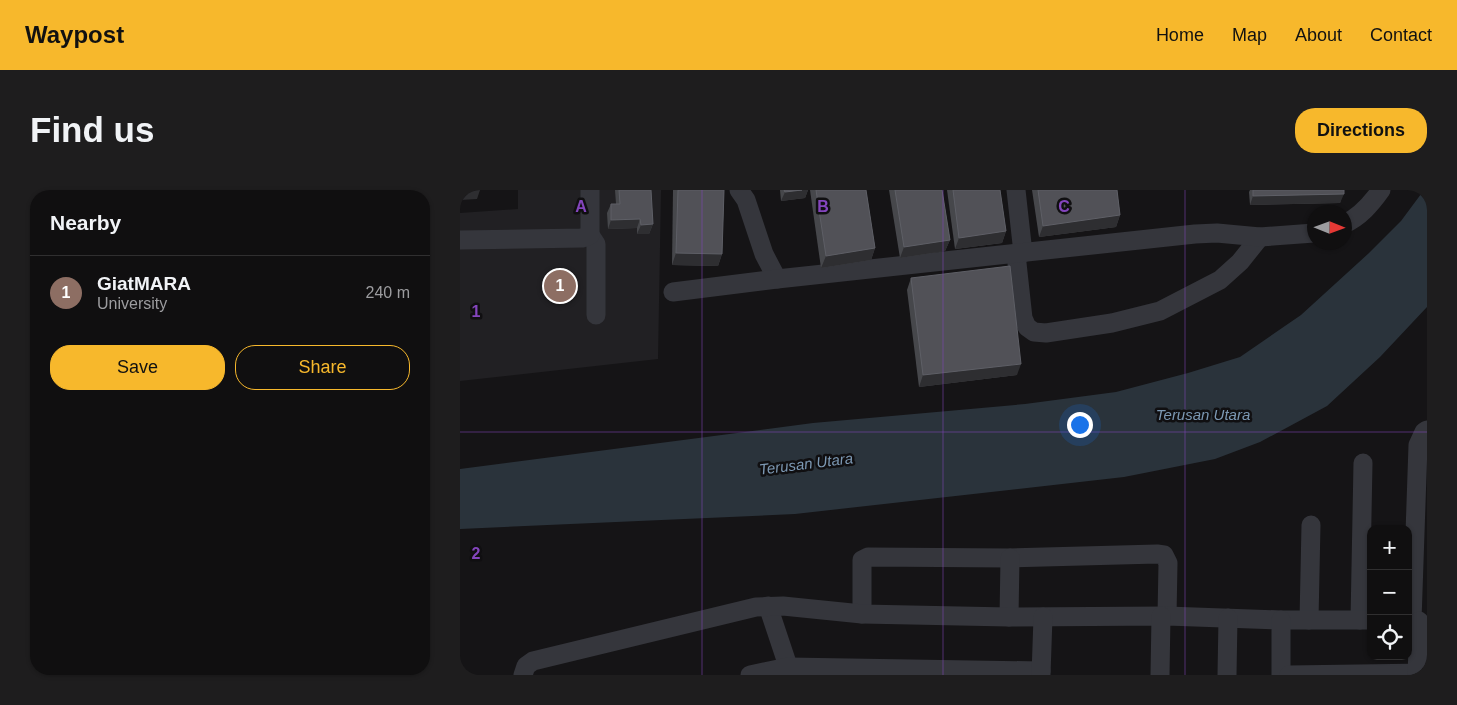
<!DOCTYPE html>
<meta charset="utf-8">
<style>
:root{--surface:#100f10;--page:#1e1d1e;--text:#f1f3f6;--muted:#9c9c9f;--line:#302f30;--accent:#f7b82c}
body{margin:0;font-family:Arial,sans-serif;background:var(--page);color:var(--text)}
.controls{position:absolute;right:15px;bottom:15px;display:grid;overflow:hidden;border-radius:10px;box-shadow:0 1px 4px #0004}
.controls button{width:45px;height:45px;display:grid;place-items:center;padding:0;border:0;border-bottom:1px solid var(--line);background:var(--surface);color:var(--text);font:25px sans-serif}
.compass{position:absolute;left:847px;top:15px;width:45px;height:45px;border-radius:50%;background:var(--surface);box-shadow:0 1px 4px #0004;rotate:91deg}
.you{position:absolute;left:619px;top:234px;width:18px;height:18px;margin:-12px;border:4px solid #fff;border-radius:50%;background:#1a73e8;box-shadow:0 0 0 8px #1a73e833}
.badge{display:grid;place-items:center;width:32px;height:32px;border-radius:50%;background:var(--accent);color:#fff;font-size:16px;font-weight:700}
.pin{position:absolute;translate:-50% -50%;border:2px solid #fff;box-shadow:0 1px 5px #0006}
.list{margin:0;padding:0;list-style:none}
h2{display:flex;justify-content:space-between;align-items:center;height:65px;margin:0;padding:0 20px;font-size:21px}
h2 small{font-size:16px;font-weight:400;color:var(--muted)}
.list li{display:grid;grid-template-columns:32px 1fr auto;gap:15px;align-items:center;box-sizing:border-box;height:75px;padding:0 20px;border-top:1px solid var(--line)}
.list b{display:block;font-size:19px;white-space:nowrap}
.list p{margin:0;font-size:16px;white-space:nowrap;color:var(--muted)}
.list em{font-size:16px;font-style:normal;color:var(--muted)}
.actions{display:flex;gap:10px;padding:15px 20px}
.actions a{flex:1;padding:11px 0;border:1px solid var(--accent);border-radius:20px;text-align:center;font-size:18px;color:var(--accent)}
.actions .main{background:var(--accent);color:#111}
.icon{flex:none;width:28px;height:28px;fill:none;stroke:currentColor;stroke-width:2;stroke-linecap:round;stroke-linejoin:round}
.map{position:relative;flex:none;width:967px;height:485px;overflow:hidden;border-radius:20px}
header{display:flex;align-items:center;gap:30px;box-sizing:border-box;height:70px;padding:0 25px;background:var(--accent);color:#111}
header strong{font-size:24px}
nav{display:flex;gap:28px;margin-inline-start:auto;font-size:18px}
.intro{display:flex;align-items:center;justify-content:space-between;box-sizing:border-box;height:120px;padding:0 30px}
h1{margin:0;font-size:35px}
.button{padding:12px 22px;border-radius:20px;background:var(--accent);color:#111;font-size:18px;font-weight:700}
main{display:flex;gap:30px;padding:0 30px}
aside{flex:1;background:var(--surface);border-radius:20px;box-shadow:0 1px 4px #0004}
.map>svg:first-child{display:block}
.built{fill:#212023}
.water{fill:#2a333b}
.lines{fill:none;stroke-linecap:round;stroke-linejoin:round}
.minor{stroke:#35363c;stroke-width:19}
.wall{fill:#46474b}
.shaded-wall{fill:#2e2e31}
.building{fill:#515157;stroke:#5e5f66}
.grid{fill:none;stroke:#8445bd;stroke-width:1;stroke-opacity:0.55}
.labels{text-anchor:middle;stroke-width:5;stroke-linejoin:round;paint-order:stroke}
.water-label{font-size:15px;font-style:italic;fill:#7c98b3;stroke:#100f11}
.grid-label{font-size:16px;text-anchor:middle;font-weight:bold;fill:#8445bd;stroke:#100f11;stroke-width:5;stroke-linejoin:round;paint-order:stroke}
</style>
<header>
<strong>Waypost</strong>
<nav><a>Home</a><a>Map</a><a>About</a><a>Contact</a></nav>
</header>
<div class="intro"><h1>Find us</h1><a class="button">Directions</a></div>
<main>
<aside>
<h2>Nearby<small></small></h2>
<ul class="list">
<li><span class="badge" style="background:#8d6e63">1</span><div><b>GiatMARA</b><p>University</p></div><em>240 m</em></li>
</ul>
<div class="actions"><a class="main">Save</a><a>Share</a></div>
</aside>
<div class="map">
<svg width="967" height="485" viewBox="0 0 967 485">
<rect width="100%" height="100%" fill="#151416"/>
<polygon class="built" points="58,0 201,0 198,169 0,191 0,23 58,19"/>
<polygon class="water" points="964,0 967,0 967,117 920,167 867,216 800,252 755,269 664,287 335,324 0,339 0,279 353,233 565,214 656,202 728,183 780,167 841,125 909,63 941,31"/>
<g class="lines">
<g class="minor">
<polyline points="279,0 286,10 304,64 317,89"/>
<polyline points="556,0 563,63"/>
<path d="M884,34C900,27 911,14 921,0"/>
<polyline points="130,45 136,54 136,125"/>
<polyline points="0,50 122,48 130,45 130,0"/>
<polyline points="556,64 563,128 567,137 574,142 586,143 652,133 700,121 760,90 780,72 800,47"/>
<polyline points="213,102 317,89 735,44 757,43 800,47 854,43"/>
<polyline points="308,416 331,485"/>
<polyline points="402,424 402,370 408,367 550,368 697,364 704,365 708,373 707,426"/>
<polyline points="549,427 550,368"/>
<polyline points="849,430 851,335"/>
<polyline points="900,430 903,273"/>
<polyline points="952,431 958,255 964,242 967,240"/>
<polyline points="63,485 66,476 73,471 296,417 323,416 402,424 549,427 707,426 821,430 911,430"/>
<polyline points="290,485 328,477 581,481"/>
<polyline points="581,485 583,427"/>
<polyline points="700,485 701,426"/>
<polyline points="767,485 768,428"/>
<polyline points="821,485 821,430"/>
<polyline points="829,485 967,483"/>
<polyline points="957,485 959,431"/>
</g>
</g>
<g class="wall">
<polygon points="155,0 191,0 193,34 189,44 177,44 177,38 148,39 147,23 151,14 156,14"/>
<polygon points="213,0 264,0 262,64 258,76 212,75"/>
<polygon points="320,0 348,0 345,8 321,11"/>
<polygon points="350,0 406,0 415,58 411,70 361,78"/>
<polygon points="429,0 482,0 490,50 485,61 440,68"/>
<polygon points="487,0 540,0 546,41 542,53 495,59"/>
<polygon points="572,0 657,0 660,25 656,37 579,47"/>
<polygon points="790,0 884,0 880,13 790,15 789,2"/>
<polygon points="451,88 557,185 459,197 447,100"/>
</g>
<g class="shaded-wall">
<polygon points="0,0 20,0 17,9 0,10"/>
<polygon points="342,0 348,0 345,8 321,11 325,2"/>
<polygon points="884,4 880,13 790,15 793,6"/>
<polygon points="660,25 656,37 579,47 583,36"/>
<polygon points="180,29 177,38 148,39 151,30"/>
<polygon points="193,34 189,44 177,44 181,35"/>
<polygon points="546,41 542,53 495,59 499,48"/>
<polygon points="490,50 485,61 440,68 444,57"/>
<polygon points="415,58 411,70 361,78 366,66"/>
<polygon points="216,63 262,64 258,76 212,75"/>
<polygon points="561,174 557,185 459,197 463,185"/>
</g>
<g class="building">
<polygon points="159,0 191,0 193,34 181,35 180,29 151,30 151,14 160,14"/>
<polygon points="218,0 264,0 262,64 216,63"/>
<polygon points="324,0 342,0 325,2"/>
<polygon points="356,0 406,0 415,58 366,66"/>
<polygon points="435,0 482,0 490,50 444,57"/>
<polygon points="493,0 540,0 546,41 499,48"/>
<polygon points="578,0 657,0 660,25 583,36"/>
<polygon points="793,0 884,0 884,4 793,6"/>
<polygon points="550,76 561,174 463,185 451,88"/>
</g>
<path class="grid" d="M242,0V485M483,0V485M725,0V485M0,242H967"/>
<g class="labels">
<g class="water-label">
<text x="743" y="230">Terusan Utara</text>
<text transform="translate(346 274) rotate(-7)" y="5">Terusan Utara</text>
</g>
</g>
<g class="grid-label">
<text x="121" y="22">A</text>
<text x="363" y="22">B</text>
<text x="604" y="22">C</text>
<text x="16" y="127">1</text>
<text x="16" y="369">2</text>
</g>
</svg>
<div class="controls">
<button>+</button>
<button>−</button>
<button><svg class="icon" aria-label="locate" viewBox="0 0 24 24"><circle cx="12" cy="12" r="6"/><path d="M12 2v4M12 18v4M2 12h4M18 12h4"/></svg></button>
</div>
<svg class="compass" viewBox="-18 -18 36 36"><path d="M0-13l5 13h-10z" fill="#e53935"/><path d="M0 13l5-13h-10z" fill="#9c9c9f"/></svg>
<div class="you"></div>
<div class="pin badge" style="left:100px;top:96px;background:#8d6e63">1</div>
</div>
</main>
